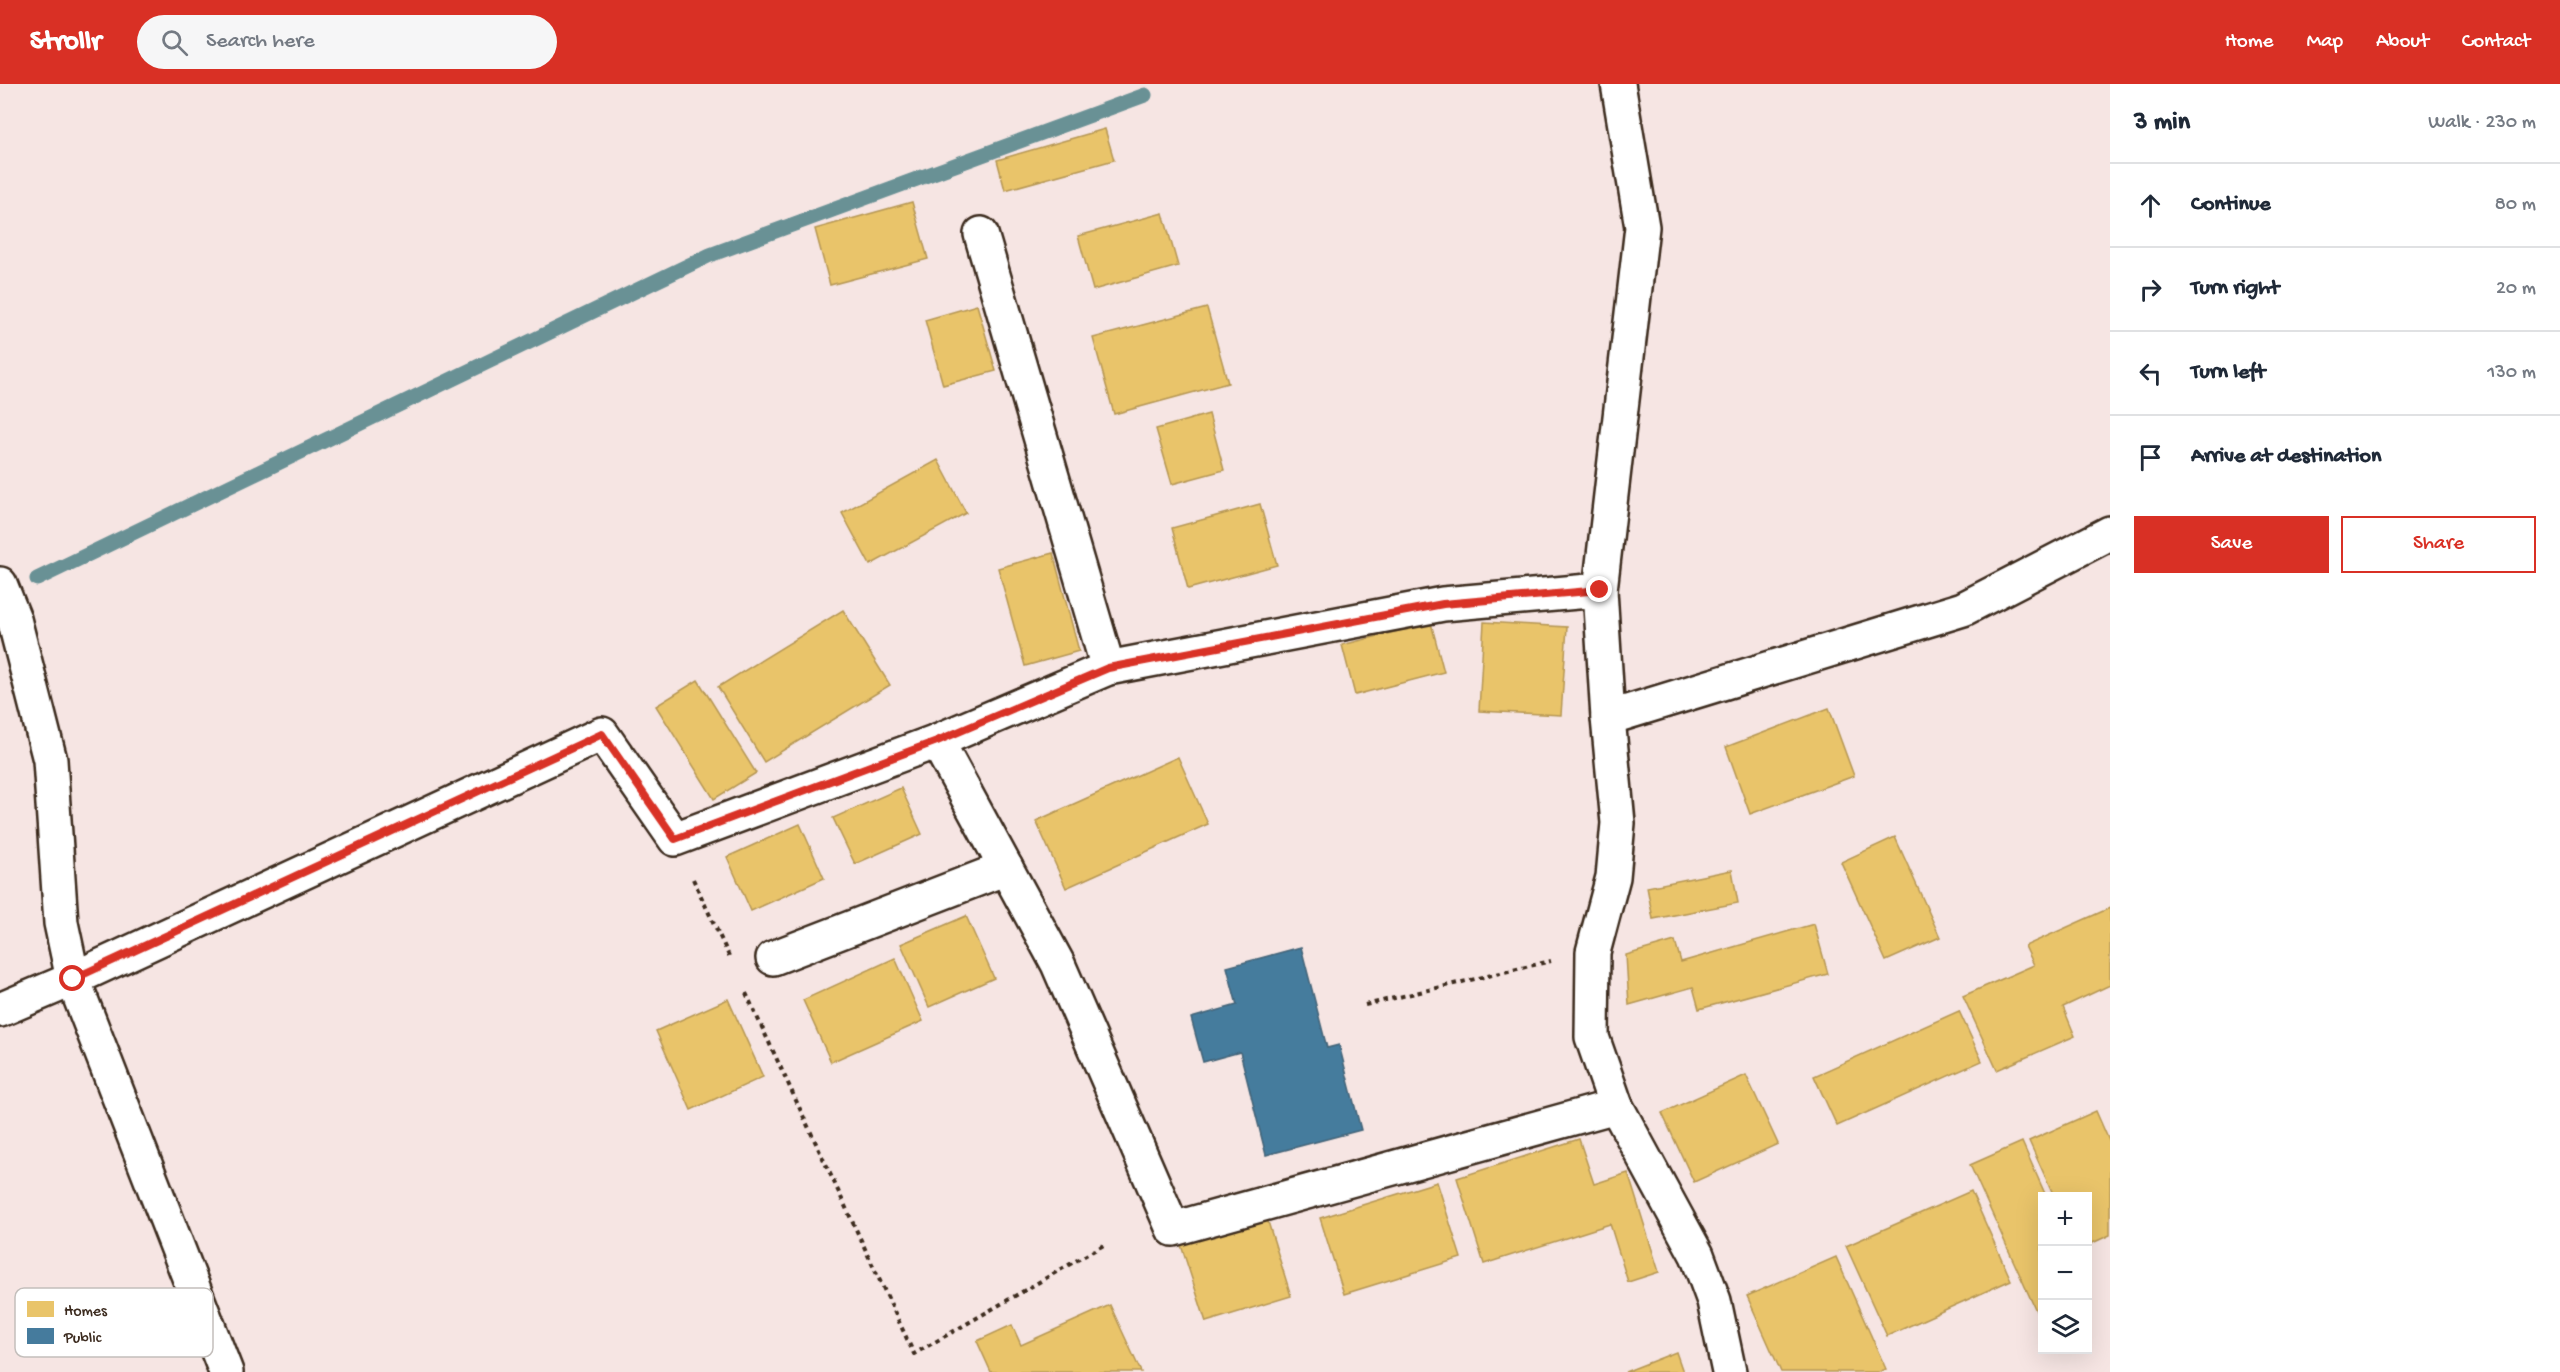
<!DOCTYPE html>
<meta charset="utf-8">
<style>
:root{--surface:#fff;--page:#f6f6f7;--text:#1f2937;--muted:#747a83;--line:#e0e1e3;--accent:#d93025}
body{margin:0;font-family:"Gochi Hand",sans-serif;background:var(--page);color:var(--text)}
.controls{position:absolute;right:18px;bottom:18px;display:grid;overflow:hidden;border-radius:0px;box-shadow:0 6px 24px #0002}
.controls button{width:54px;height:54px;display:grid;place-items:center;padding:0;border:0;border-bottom:2px solid var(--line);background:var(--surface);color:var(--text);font:30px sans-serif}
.stop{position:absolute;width:18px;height:18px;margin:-14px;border:4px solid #d93025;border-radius:50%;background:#fff}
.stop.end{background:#d93025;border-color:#fff;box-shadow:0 2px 6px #0008}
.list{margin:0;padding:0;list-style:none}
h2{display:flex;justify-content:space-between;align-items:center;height:78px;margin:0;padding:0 24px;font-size:26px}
h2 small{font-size:20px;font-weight:400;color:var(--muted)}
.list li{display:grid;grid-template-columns:39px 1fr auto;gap:18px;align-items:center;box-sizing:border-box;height:84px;padding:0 24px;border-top:2px solid var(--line)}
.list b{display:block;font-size:22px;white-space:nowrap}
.list em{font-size:20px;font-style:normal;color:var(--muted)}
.actions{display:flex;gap:12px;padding:18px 24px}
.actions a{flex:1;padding:14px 0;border:2px solid var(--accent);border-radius:0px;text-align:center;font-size:21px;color:var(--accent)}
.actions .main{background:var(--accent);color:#fff}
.icon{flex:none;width:33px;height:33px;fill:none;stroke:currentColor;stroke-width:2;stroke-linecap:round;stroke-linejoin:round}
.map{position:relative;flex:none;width:2110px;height:1288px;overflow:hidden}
header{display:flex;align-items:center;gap:36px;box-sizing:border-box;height:84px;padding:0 30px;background:var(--accent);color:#fff}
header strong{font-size:28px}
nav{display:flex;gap:33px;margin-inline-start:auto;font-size:21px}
.search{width:420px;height:54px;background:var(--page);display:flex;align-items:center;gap:15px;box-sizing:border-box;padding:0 21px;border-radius:33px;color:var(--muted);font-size:22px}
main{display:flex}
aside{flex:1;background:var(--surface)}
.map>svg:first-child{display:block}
.homes{fill:#e9c46a;stroke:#b59653;stroke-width:1.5}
.public{fill:#457b9d;stroke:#426377;stroke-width:1.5}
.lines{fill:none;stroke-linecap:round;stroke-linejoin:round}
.stream{stroke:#699195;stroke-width:15}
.minor-casing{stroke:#3b2a1e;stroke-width:38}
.tertiary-casing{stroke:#3b2a1e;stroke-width:38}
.path{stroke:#3b2a1e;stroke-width:4;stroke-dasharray:4.5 4.5;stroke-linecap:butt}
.minor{stroke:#fff;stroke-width:33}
.tertiary{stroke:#fff;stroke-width:33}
.route{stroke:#d93025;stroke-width:8}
.key{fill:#fff;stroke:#c4bfbc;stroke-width:1.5}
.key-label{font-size:16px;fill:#3b2a1e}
</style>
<header>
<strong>Strollr</strong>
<div class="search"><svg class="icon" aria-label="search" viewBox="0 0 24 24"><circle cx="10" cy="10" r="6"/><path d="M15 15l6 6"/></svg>Search here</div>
<nav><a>Home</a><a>Map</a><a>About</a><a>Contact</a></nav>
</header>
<main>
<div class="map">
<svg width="2110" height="1288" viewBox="0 0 2110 1288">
<rect width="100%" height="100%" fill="#f6e5e3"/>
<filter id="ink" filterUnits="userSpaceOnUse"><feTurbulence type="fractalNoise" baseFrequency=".0167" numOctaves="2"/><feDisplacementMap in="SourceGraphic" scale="12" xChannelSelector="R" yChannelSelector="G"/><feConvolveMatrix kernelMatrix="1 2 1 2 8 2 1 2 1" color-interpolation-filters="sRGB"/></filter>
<g filter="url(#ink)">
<g class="homes">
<polygon points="1105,45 1114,76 1005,106 997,76"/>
<polygon points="912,118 928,175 830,201 815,145"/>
<polygon points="1163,129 1178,182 1093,206 1078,152"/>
<polygon points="977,221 996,287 943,301 925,236"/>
<polygon points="1207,224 1228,299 1114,330 1093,254"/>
<polygon points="1209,330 1224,386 1172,400 1156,345"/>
<polygon points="938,376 966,429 870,481 842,429"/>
<polygon points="1260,420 1277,481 1188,505 1172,444"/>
<polygon points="1053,469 1079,567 1025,582 998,484"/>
<polygon points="843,526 890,601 764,678 718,603"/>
<polygon points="1484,538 1567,543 1561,631 1479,627"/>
<polygon points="1431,539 1444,588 1355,611 1342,561"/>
<polygon points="698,596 756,689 714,715 656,622"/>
<polygon points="1829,624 1854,692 1750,730 1726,663"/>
<polygon points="1178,673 1208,740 1066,804 1036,737"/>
<polygon points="901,704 922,750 855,780 833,734"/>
<polygon points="800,740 824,794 751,827 727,773"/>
<polygon points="1895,753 1940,853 1886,877 1841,778"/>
<polygon points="1732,786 1738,819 1653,835 1647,803"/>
<polygon points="2110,824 2110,901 2063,923 2075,952 1997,986 1963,912 2034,881 2025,862"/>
<polygon points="966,832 994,894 929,923 901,860"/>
<polygon points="1814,840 1828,890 1699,925 1693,903 1629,921 1626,871 1675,857 1681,878"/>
<polygon points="895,874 923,937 831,978 803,916"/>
<polygon points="728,915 763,993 691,1026 656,947"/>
<polygon points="1959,927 1982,977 1837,1042 1814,992"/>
<polygon points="1746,991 1778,1060 1694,1098 1662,1029"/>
<polygon points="2096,1027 2110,1059 2110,1151 2088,1161 2088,1112 2054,1112 2029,1057"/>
<polygon points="1579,1055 1594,1100 1628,1089 1659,1188 1628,1198 1610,1140 1484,1180 1457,1094"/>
<polygon points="2022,1058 2046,1112 2042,1112 2042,1240 1970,1081"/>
<polygon points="1437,1098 1461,1174 1344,1210 1320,1134"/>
<polygon points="1971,1107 2011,1196 1887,1252 1846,1162"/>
<polygon points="1265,1128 1291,1212 1206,1238 1179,1155"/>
<polygon points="1836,1173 1886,1285 1879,1288 1781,1288 1747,1212"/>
<polygon points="1110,1221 1141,1288 991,1288 977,1257 1012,1241 1021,1261"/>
<polygon points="1676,1268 1683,1288 1625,1288"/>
</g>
<polygon class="public" points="1301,863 1327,964 1339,961 1361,1046 1266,1071 1240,968 1203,978 1191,934 1237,921 1227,883"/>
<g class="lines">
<polyline class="stream" points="37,495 710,171 1145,11"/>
<g class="minor-casing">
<g id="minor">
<polyline points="1618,0 1642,143 1600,506 1608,634 1963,525 2110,449"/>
<polyline points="981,150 1108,584"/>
<polyline points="1608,634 1618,739 1613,793 1593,868 1592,953 1616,1022 1697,1171 1714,1217 1729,1288"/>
<polyline points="937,657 1108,584 1443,520 1600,506"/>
<polyline points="773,874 1006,784"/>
<polyline points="0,926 73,895 602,650 675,755 937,657 1058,880 1173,1145 1616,1022"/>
</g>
</g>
<g class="tertiary-casing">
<polyline id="tertiary" points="0,500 14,535 50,676 61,839 73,895 226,1288"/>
</g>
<g class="path">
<polyline points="693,795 729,872"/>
<polyline points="746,909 914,1270 1107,1159"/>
<polyline points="1365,921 1551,877"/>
</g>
<use href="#minor" class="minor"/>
<use href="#tertiary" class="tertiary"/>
</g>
</g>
<g class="lines" filter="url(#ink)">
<polyline class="route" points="73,895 602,650 675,755 937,657 1108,584 1443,520 1600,506"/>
</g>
<rect x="15" y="1204" width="198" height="69" rx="9" class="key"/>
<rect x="27" y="1217" width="27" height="16" fill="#e9c46a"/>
<rect x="27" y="1244" width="27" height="16" fill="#457b9d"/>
<g class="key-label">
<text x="64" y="1231">Homes</text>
<text x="64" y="1258">Public</text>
</g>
</svg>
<div class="controls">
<button>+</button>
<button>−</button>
<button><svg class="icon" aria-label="layers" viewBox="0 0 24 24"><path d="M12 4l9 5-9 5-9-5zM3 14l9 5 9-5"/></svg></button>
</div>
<div class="stop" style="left:73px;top:895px"></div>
<div class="stop end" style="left:1600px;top:506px"></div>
</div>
<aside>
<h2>3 min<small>Walk · 230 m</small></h2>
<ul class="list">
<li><svg class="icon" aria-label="ahead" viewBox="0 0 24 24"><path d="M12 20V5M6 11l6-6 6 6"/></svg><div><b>Continue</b></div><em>80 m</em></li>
<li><svg class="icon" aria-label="right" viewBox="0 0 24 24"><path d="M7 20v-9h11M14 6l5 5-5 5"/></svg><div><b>Turn right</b></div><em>20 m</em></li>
<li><svg class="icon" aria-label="left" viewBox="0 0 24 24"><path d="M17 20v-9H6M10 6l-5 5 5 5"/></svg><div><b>Turn left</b></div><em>130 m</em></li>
<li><svg class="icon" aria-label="arrive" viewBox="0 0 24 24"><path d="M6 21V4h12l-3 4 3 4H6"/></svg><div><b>Arrive at destination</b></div></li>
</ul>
<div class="actions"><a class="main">Save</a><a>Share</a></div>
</aside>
</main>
